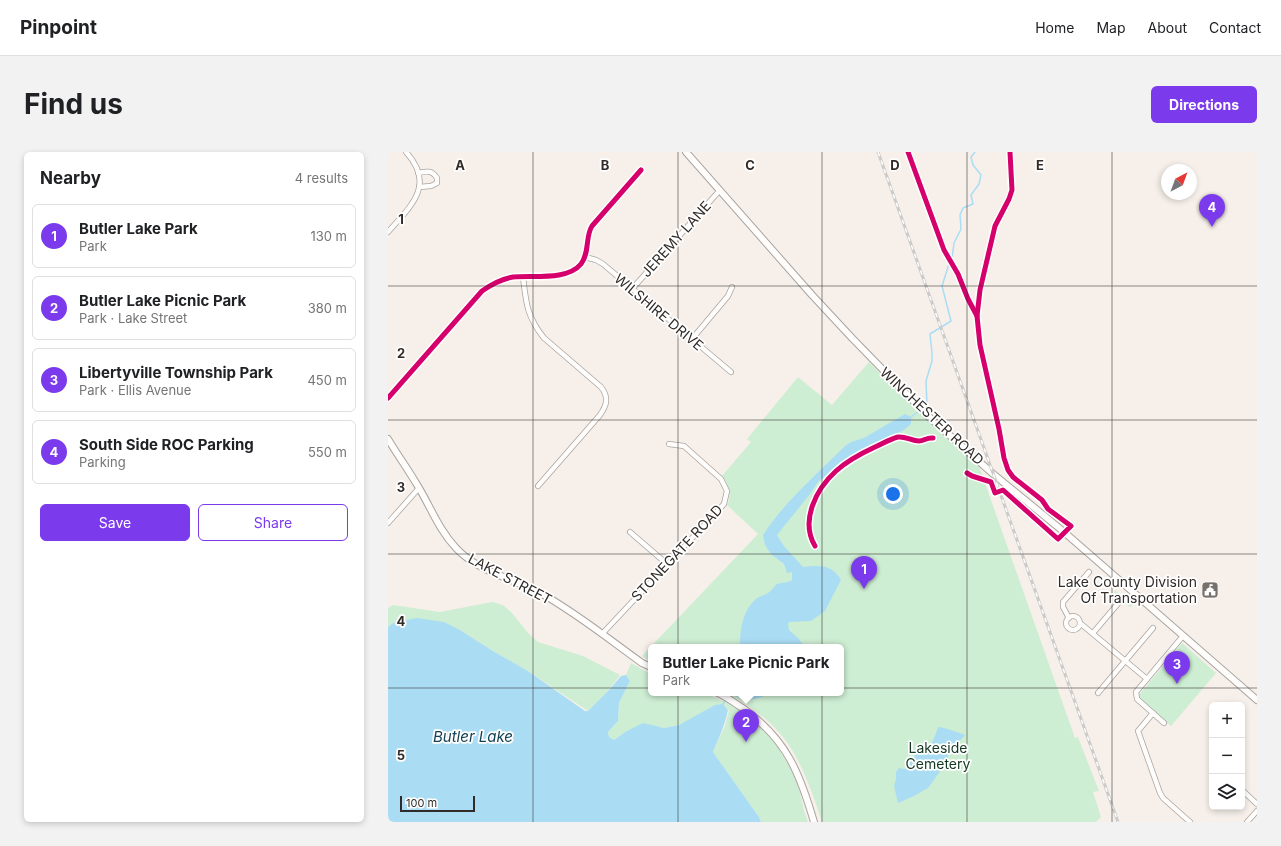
<!DOCTYPE html>
<meta charset="utf-8">
<style>
:root{--surface:#fff;--page:#f2f2f2;--text:#202124;--muted:#757577;--line:#e0e0e0;--accent:#7c3aed}
body{margin:0;font-family:Inter,sans-serif;background:var(--page);color:var(--text)}
.controls{position:absolute;right:12px;bottom:12px;display:grid;overflow:hidden;border-radius:6px;box-shadow:0 2px 6px #0003}
.controls button{width:36px;height:36px;display:grid;place-items:center;padding:0;border:0;border-bottom:1px solid var(--line);background:var(--surface);color:var(--text);font:20px sans-serif}
.compass{position:absolute;left:773px;top:12px;width:36px;height:36px;border-radius:50%;background:var(--surface);box-shadow:0 2px 6px #0003;rotate:41deg}
.scale{position:absolute;left:12px;bottom:10px;width:75px;box-sizing:border-box;padding-left:4px;border:2px solid #312c29;border-top:0;font-size:11px;line-height:14px;white-space:nowrap;color:#312c29;-webkit-text-stroke:3px #fff;paint-order:stroke}
.you{position:absolute;left:505px;top:342px;width:14px;height:14px;margin:-10px;border:3px solid #fff;border-radius:50%;background:#1a73e8;box-shadow:0 0 0 6px #1a73e833}
.badge{display:grid;place-items:center;width:26px;height:26px;border-radius:50%;background:var(--accent);color:#fff;font-size:13px;font-weight:700}
.pin{position:absolute;translate:-50% -33px;filter:drop-shadow(0 1px 2px #0008)}
.pin::after{content:'';position:absolute;top:21px;width:14px;height:12px;background:inherit;clip-path:polygon(0 0,100% 0,50% 100%)}
.popup{position:absolute;left:260px;top:492px;width:196px;height:52px;box-sizing:border-box;display:grid;place-content:center;border-radius:6px;background:var(--surface);filter:drop-shadow(0 1px 3px #0005);font-size:13px;white-space:nowrap;color:var(--muted)}
.popup b{font-size:15px;color:var(--text)}
.popup::after{content:'';position:absolute;left:50%;top:100%;margin-left:-8px;border:8px solid transparent;border-top-color:var(--surface)}
.list{margin:0;padding:0;list-style:none}
h2{display:flex;justify-content:space-between;align-items:center;height:52px;margin:0;padding:0 16px;font-size:17px}
h2 small{font-size:13px;font-weight:400;color:var(--muted)}
.list li{display:grid;grid-template-columns:26px 1fr auto;gap:12px;align-items:center;box-sizing:border-box;height:64px;margin:0 8px 8px;padding:0 8px;border:1px solid var(--line);border-radius:6px}
.list b{display:block;font-size:15px;white-space:nowrap}
.list p{margin:0;font-size:13px;white-space:nowrap;color:var(--muted)}
.list em{font-size:13px;font-style:normal;color:var(--muted)}
.actions{display:flex;gap:8px;padding:12px 16px}
.actions a{flex:1;padding:9px 0;border:1px solid var(--accent);border-radius:6px;text-align:center;font-size:14px;color:var(--accent)}
.actions .main{background:var(--accent);color:#fff}
.icon{flex:none;width:22px;height:22px;fill:none;stroke:currentColor;stroke-width:2;stroke-linecap:round;stroke-linejoin:round}
.map{position:relative;flex:none;width:869px;height:670px;overflow:hidden;border-radius:6px}
header{display:flex;align-items:center;gap:24px;box-sizing:border-box;height:56px;padding:0 20px;background:var(--surface);border-bottom:1px solid var(--line)}
header strong{font-size:19px}
nav{display:flex;gap:22px;margin-inline-start:auto;font-size:14px}
.intro{display:flex;align-items:center;justify-content:space-between;box-sizing:border-box;height:96px;padding:0 24px}
h1{margin:0;font-size:28px}
.button{padding:10px 18px;border-radius:6px;background:var(--accent);color:#fff;font-size:14px;font-weight:700}
main{display:flex;gap:24px;padding:0 24px}
aside{flex:1;background:var(--surface);border-radius:6px;box-shadow:0 2px 6px #0003}
.map>svg:first-child{display:block}
.green{fill:#ceeed3}
.water{fill:#aaddf4}
.lines{fill:none;stroke-linecap:round;stroke-linejoin:round}
.stream{stroke:#aaddf4;stroke-width:1.5}
.street-casing{stroke:#a9a4a0;stroke-width:6}
.secondary-casing{stroke:#a9a4a0;stroke-width:8}
.street{stroke:#fefdfc;stroke-width:4.5}
.secondary{stroke:#fefdfc;stroke-width:6}
.rail-casing{stroke:#cccbca;stroke-width:3}
.rail{stroke:#fff;stroke-width:1.5;stroke-dasharray:4.5;stroke-linecap:butt}
.cycleway-casing{stroke:#fff;stroke-width:8}
.cycleway{stroke:#d6006c;stroke-width:5}
.grid{fill:none;stroke:#312c29;stroke-width:1;stroke-opacity:0.55}
.labels{text-anchor:middle;stroke-width:3.5;stroke-linejoin:round;paint-order:stroke}
.street-label{font-size:14px;fill:#312c29;stroke:#fff}
.poi-label{font-size:14px;fill:#312c29;stroke:#fff;text-anchor:end}
.park-label{font-size:14px;fill:#133721;stroke:#fff}
.water-label{font-size:15px;font-style:italic;fill:#144153;stroke:#fff}
.grid-label{font-size:13px;text-anchor:middle;font-weight:bold;fill:#312c29;stroke:#fff;stroke-width:3.5;stroke-linejoin:round;paint-order:stroke}
</style>
<header>
<strong>Pinpoint</strong>
<nav><a>Home</a><a>Map</a><a>About</a><a>Contact</a></nav>
</header>
<div class="intro"><h1>Find us</h1><a class="button">Directions</a></div>
<main>
<aside>
<h2>Nearby<small>4 results</small></h2>
<ul class="list">
<li><span class="badge">1</span><div><b>Butler Lake Park</b><p>Park</p></div><em>130 m</em></li>
<li><span class="badge">2</span><div><b>Butler Lake Picnic Park</b><p>Park · Lake Street</p></div><em>380 m</em></li>
<li><span class="badge">3</span><div><b>Libertyville Township Park</b><p>Park · Ellis Avenue</p></div><em>450 m</em></li>
<li><span class="badge">4</span><div><b>South Side ROC Parking</b><p>Parking</p></div><em>550 m</em></li>
</ul>
<div class="actions"><a class="main">Save</a><a>Share</a></div>
</aside>
<div class="map">
<svg width="869" height="670" viewBox="0 0 869 670">
<rect width="100%" height="100%" fill="#f7f0ea"/>
<g class="green">
<path d="M481,210L512,242L591,314L687,586L690,585L711,639L705,640L713,665L708,670H434C413,607 400,573 338,541H453V495H263V510L254,504L370,382L339,353C344,343 341,333 334,324L363,290L359,287L410,225L444,253Z"/>
<polygon points="727,438 745,453 742,455 728,445 729,444 726,441"/>
<polygon points="104,450 115,453 124,461 141,482 150,490 195,504 232,523 220,539 200,559 140,519 105,499 72,478 5,471 0,475 0,456 5,453 52,460"/>
<polygon points="794,491 828,521 783,574 750,544"/>
<path d="M243,511L263,522V541C278,541 297,539 312,541C338,546 372,570 387,591C394,602 402,615 407,626C413,638 414,656 420,670H373L371,665L325,600L337,574L341,558L335,552L291,573L276,576L268,575L237,580L226,588L221,585L220,580L230,569L231,551L242,529L238,523Z"/>
</g>
<g class="water">
<path d="M517,262L523,265V272L516,278L475,298L446,317L430,330L422,342L389,383L396,394L415,415C430,413 445,412 453,428L437,459L423,469L401,470L400,472L401,478L410,486L417,495H352C352,477 354,459 369,446C372,444 377,443 380,441C384,439 386,434 389,432C394,430 400,431 404,428V420L399,421L396,412L383,402L377,393L375,383C397,349 429,322 457,294L463,290L476,286Z"/>
<path d="M29,466L56,470L72,478L105,499L140,519L197,559H200L221,538L233,524L238,523L242,529L231,551L230,569L220,580L221,585L226,588L237,580L255,571L276,576L291,573L327,553L335,552L340,558C337,573 331,586 325,600L371,665L373,670H0V475L5,471Z"/>
<path d="M341,541H382C378,543 371,547 366,547C359,548 346,545 341,541Z"/>
<path d="M550,575C555,575 572,581 577,583L565,596L560,604L559,610L540,636L526,644L510,651L506,634L508,627V620L511,616L517,617L528,602C540,604 547,585 550,575Z"/>
</g>
<g class="lines">
<g class="stream">
<polyline points="534,256 539,253 538,229 544,209 544,201 542,182 563,169 554,134 561,112 564,106 566,91 573,77 572,63 575,56 585,52 583,43 591,32 593,23 585,13 583,5 587,0"/>
<polyline points="523,265 531,259"/>
<polyline points="335,552 338,547"/>
</g>
<g class="street-casing">
<g id="street">
<path d="M30,21C39,19 44,18 49,26V31L43,34L31,35"/>
<path d="M0,80C23,54 48,33 18,0"/>
<polyline points="197,105 208,108 215,112 343,220"/>
<path d="M135,125C138,151 139,165 156,186L213,235C221,245 219,253 212,263L150,334"/>
<polyline points="244,137 332,38"/>
<polyline points="304,187 340,144 344,135"/>
<path d="M0,246L94,139C104,132 113,127 125,125C145,123 179,129 193,112C202,100 197,85 204,74L253,18"/>
<polyline points="0,371 31,336"/>
<polyline points="242,380 279,412"/>
<circle cx="685" cy="471" r="7"/>
<polyline points="681,466 675,455 675,450 701,420"/>
<polyline points="692,471 759,527"/>
<polyline points="705,481 733,448"/>
<polyline points="214,482 336,352 339,339 333,327 296,294 281,292"/>
<polyline points="710,541 765,476"/>
<polyline points="765,561 750,579 772,641 775,646 802,670"/>
<polyline points="776,571 749,547 748,540 795,484"/>
<polyline points="854,638 869,652"/>
<polyline points="859,670 869,659"/>
</g>
</g>
<g class="secondary-casing">
<g id="secondary">
<polyline points="298,0 424,143 464,186 540,264 604,321 676,380 869,548"/>
<path d="M0,287C9,302 19,316 28,331C42,353 50,377 68,396C91,421 128,427 156,443C191,463 222,488 254,511L263,515"/>
<path d="M330,541C339,545 348,552 356,557C399,588 412,622 426,670"/>
</g>
</g>
<use href="#street" class="street"/>
<use href="#secondary" class="secondary"/>
<g class="rail-casing">
<polyline id="rail" points="490,0 730,670"/>
</g>
<use href="#rail" class="rail"/>
<g class="cycleway-casing">
<g id="cycleway">
<polyline points="520,0 556,98 570,122 580,147 589,164"/>
<path d="M0,246L94,139C104,132 113,127 125,125C145,123 179,129 193,112C202,100 197,85 204,74L253,18"/>
<polyline points="579,321 584,324 603,330 607,341 615,338 670,387 683,374 660,357 654,348 625,325 620,318 616,306 611,277 592,193 589,164 592,138 607,74 621,47 624,38 622,0"/>
<path d="M427,394C412,369 428,337 448,319C459,309 474,301 487,295C494,292 502,287 510,285C517,284 524,289 531,289C536,289 539,285 545,286"/>
</g>
</g>
<use href="#cycleway" class="cycleway"/>
</g>
<path class="grid" d="M145,0V670M290,0V670M434,0V670M579,0V670M724,0V670M0,134H869M0,268H869M0,402H869M0,536H869"/>
<defs>
<g id="civic-square" transform="scale(0.9)"><rect x="-9" y="-9" width="18" height="18" rx="4" fill="#76716d" stroke="#fff"/><path d="M-.6-6.5H3V-4.5H.6V-3L4-1V1h2V6H-6V1h2V-1L-.6-3ZM-1.2 2.5V6h2.4V2.5Z" fill="#fff"/></g>
</defs>
<g fill-rule="evenodd">
<use href="#civic-square" x="822" y="438"/>
</g>
<g class="labels">
<g class="street-label">
<text transform="translate(288 87) rotate(-48)" y="5">JEREMY LANE</text>
<text transform="translate(271 160) rotate(40)" y="5">WILSHIRE DRIVE</text>
<text transform="translate(544 264) rotate(43)" y="5">WINCHESTER ROAD</text>
<text transform="translate(289 401) rotate(-47)" y="5">STONEGATE ROAD</text>
<text transform="translate(122 427) rotate(28)" y="5">LAKE STREET</text>
</g>
<g class="poi-label">
<text x="809" y="435">Lake County Division<tspan x="809" dy="16">Of Transportation</tspan></text>
</g>
<g class="park-label">
<text x="550" y="601">Lakeside<tspan x="550" dy="16">Cemetery</tspan></text>
</g>
<g class="water-label">
<text x="85" y="590">Butler Lake</text>
</g>
</g>
<g class="grid-label">
<text x="72" y="18">A</text>
<text x="217" y="18">B</text>
<text x="362" y="18">C</text>
<text x="507" y="18">D</text>
<text x="652" y="18">E</text>
<text x="13" y="72">1</text>
<text x="13" y="206">2</text>
<text x="13" y="340">3</text>
<text x="13" y="474">4</text>
<text x="13" y="608">5</text>
</g>
</svg>
<div class="controls">
<button>+</button>
<button>−</button>
<button><svg class="icon" aria-label="layers" viewBox="0 0 24 24"><path d="M12 4l9 5-9 5-9-5zM3 14l9 5 9-5"/></svg></button>
</div>
<svg class="compass" viewBox="-18 -18 36 36"><path d="M0-13l5 13h-10z" fill="#e53935"/><path d="M0 13l5-13h-10z" fill="#757577"/></svg>
<div class="scale">100 m</div>
<div class="you"></div>
<div class="pin badge" style="left:476px;top:437px">1</div>
<div class="pin badge" style="left:358px;top:590px">2</div>
<div class="popup"><b>Butler Lake Picnic Park</b>Park</div>
<div class="pin badge" style="left:789px;top:532px">3</div>
<div class="pin badge" style="left:824px;top:75px">4</div>
</div>
</main>
